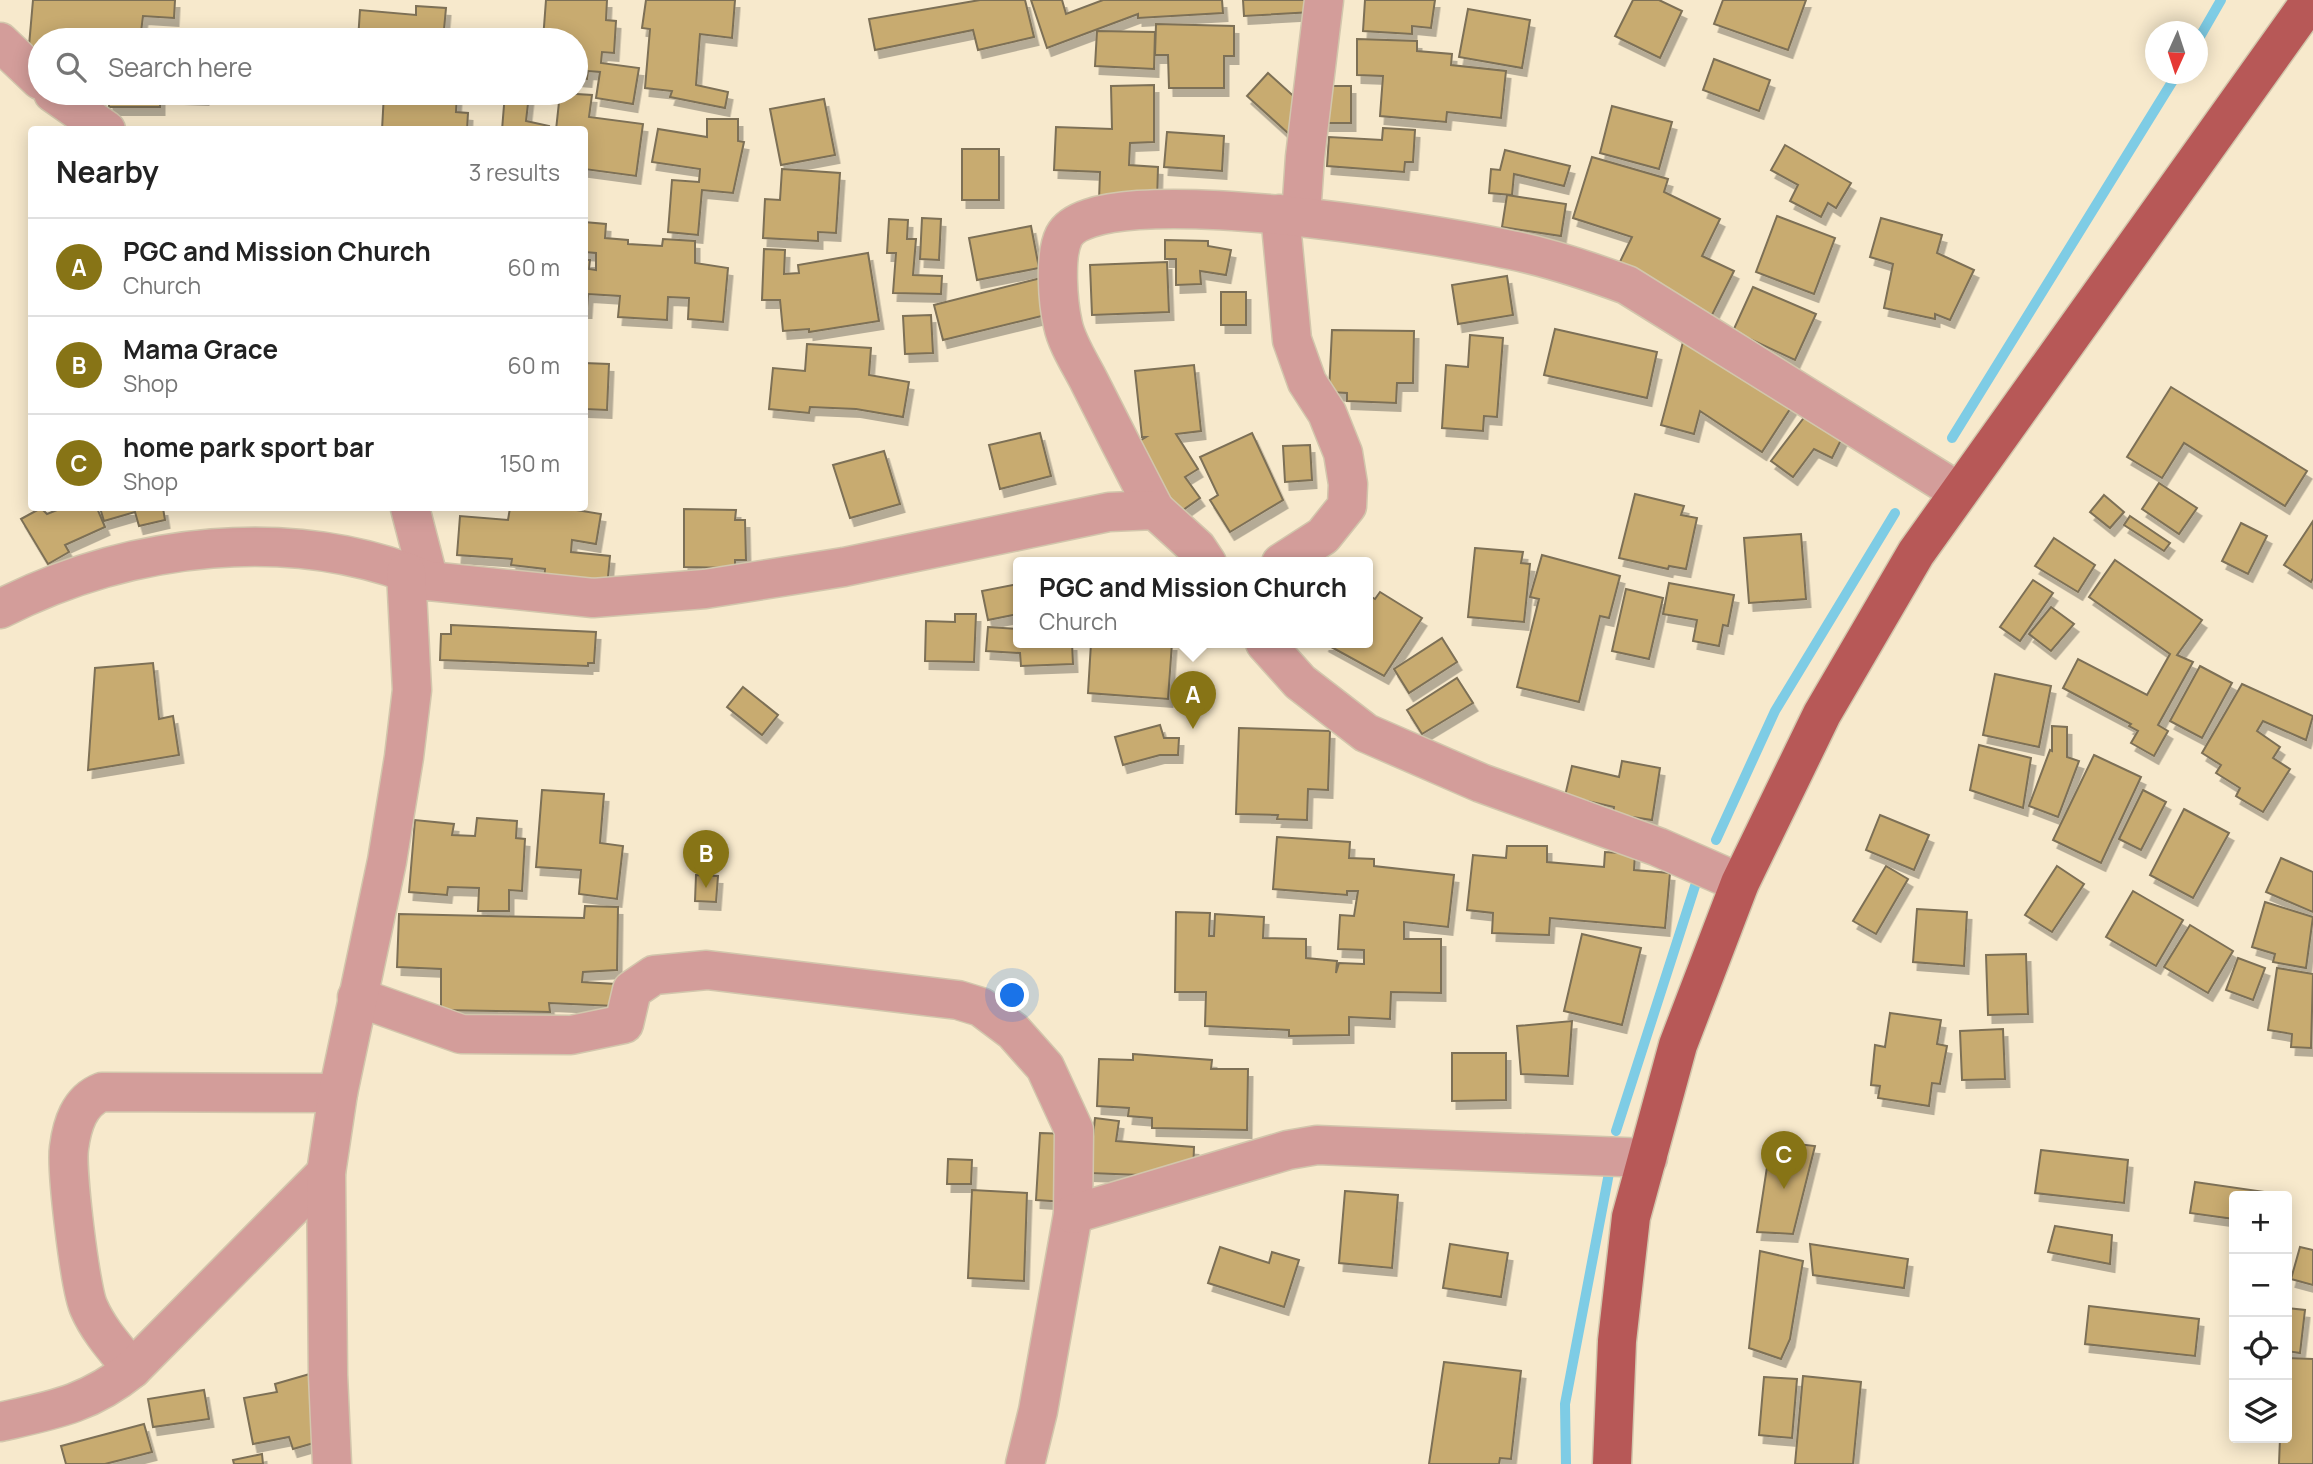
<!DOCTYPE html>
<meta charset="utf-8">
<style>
:root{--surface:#fff;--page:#f6f6f6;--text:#222;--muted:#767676;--line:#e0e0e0;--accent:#877416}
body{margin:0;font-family:Manrope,sans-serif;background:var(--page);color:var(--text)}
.controls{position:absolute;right:21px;bottom:21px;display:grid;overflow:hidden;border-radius:7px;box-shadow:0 4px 18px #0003}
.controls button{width:63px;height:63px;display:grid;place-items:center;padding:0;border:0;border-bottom:2px solid var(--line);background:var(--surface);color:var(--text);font:35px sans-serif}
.compass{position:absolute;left:2145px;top:21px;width:63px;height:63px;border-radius:50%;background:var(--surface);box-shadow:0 4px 18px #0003;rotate:183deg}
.you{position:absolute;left:1013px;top:996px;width:24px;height:24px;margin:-18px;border:5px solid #fff;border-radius:50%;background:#1a73e8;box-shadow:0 0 0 10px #1a73e833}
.badge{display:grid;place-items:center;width:46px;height:46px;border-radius:50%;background:var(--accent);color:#fff;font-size:23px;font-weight:700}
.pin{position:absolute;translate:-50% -58px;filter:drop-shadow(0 2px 4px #0008)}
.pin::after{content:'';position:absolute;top:37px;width:24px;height:21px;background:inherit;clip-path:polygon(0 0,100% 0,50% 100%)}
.popup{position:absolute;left:1013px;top:557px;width:360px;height:91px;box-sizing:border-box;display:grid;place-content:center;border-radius:7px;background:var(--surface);filter:drop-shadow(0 2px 5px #0005);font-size:23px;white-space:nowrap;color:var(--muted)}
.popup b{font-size:26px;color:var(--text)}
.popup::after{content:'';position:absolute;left:50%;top:100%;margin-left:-14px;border:14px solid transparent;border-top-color:var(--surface)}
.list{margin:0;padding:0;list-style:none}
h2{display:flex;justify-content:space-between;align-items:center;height:91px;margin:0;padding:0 28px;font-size:30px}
h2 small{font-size:23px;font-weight:400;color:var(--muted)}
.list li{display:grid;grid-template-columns:46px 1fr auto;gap:21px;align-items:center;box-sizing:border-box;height:98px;padding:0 28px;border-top:2px solid var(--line)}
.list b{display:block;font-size:26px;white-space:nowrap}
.list p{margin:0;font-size:23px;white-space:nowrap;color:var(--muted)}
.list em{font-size:23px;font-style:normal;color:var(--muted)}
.icon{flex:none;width:38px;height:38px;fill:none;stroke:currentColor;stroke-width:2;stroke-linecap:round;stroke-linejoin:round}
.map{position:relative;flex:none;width:2313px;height:1464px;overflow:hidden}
.search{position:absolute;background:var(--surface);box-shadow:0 4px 18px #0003;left:28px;top:28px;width:560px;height:77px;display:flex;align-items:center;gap:18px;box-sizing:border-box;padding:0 24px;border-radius:38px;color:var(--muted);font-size:26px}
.panel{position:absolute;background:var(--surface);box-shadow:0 4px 18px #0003;left:28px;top:126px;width:560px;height:385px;border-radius:7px}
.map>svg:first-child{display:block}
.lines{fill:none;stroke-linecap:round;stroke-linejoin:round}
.stream{stroke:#7ecce5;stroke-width:10}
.building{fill:#c8ab6f;stroke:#7d7056;stroke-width:2;filter:url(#shadow)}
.street-casing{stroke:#d2c6ac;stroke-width:41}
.primary-casing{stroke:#d2c6ac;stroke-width:41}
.street{stroke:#d39d9a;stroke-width:38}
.primary{stroke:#b75857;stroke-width:38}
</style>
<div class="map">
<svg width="2313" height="1464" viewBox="0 0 2313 1464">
<defs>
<filter id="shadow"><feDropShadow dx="4.5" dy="8" stdDeviation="0" flood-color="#0004"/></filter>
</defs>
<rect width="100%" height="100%" fill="#f7e9cc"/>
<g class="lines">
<g class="stream">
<polyline points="2198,40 2221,0"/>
<polyline points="1952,438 2177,74"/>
<polyline points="1716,840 1775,711 1895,513"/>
<polyline points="1616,1131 1695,886"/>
<polyline points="1566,1464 1565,1404 1609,1173"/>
</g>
</g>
<g class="building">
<polygon points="33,0 175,0 174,18 143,16 140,40 40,40 40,48 29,46"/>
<polygon points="546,0 607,0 606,20 616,21 614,53 602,52 601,63 639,68 633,104 596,98 600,72 588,71 587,79 576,78 576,40 543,40"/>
<polygon points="646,0 735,0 732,38 700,34 696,85 728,92 725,108 670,97 672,91 645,88 650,29 642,28"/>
<polygon points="980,0 1025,0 1034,37 978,50 973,30 875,50 869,19"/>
<polygon points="1031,0 1062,0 1066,14 1103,0 1222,0 1223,13 1138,18 1138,14 1047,48"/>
<polygon points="1243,0 1313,0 1313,12 1244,16"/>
<polygon points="1365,0 1435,0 1431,28 1412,26 1412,34 1363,31"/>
<polygon points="1633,0 1659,0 1682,11 1660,58 1615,36"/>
<polygon points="1723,0 1806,0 1788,50 1714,24"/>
<polygon points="416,6 446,8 443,40 358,40 360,10 416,15"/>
<polygon points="1468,9 1530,20 1522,68 1459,57"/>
<polygon points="1156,24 1234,26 1234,56 1224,56 1224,88 1169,88 1168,55 1155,55"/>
<polygon points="1097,31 1155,32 1154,69 1095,66"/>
<polygon points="1357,39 1417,41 1417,51 1452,54 1451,65 1506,71 1501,118 1447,112 1446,122 1380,116 1383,76 1357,75"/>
<polygon points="1714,59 1770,80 1759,111 1703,90"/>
<polygon points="1268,73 1310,111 1289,134 1247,96"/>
<polygon points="1154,85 1154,142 1130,143 1129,165 1158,167 1157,203 1099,201 1100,172 1054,170 1056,127 1112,129 1111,86"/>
<rect x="1325" y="86" width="26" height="37"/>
<rect x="109" y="93" width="51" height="14"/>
<polygon points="180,93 204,93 204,97 180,96"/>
<polygon points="384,93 457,93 456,112 468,113 467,130 382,130"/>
<polygon points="505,93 529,95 526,121 549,126 548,130 502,130"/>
<polygon points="560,93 592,95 589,117 643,124 636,176 584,169 584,130 556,130"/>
<polygon points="824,99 835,155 781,165 770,109"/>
<polygon points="1612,106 1672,122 1659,169 1600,153"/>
<polygon points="707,119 738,119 738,141 744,142 733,193 702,190 698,235 668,232 672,180 699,182 700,169 652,162 658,129 707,137"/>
<polygon points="1383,128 1415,130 1413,162 1405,162 1404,172 1327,166 1329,137 1382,140"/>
<polygon points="1167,132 1224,136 1222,171 1164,167"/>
<polygon points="1785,145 1851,183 1836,208 1828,203 1821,217 1790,201 1798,185 1771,170"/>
<rect x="962" y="149" width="37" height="51"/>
<polygon points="1505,150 1570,166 1564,186 1514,174 1512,195 1489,193 1491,169 1500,170"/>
<polygon points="1592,157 1668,179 1664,192 1720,219 1702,256 1734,271 1712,315 1616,270 1632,237 1573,218"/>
<polygon points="782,169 840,173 836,233 818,232 818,241 763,238 765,199 780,200"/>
<polygon points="1507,195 1566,204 1561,236 1502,227"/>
<polygon points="1777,216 1835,238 1814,294 1756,272"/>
<polygon points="922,218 941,219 939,260 920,259"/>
<polygon points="1881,218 1942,235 1937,253 1974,270 1950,320 1935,314 1935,319 1884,308 1893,264 1870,257"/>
<polygon points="889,219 908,220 907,239 916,239 913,275 942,276 941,294 893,293 896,253 887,253"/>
<polygon points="584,222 606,224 605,238 628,240 628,244 662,246 663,239 695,241 695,263 728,268 723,322 688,319 689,298 668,297 667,320 618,317 620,296 588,294 587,310 584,310 584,260 590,260 589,269 596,270 596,253 584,252"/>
<polygon points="1031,226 1039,268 977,280 969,238"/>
<polygon points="1165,240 1208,241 1208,246 1231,250 1226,275 1200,271 1201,284 1176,285 1176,259 1165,259"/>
<polygon points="764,249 785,250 784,274 799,273 798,265 868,253 879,321 809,332 809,329 783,331 780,300 762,300"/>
<polygon points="1167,262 1169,312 1092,315 1090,265"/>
<polygon points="1507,276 1513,315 1458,324 1452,285"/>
<polygon points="1045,277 1054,313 943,340 934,305"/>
<polygon points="1753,287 1816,314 1795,360 1733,331"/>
<rect x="1221" y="292" width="25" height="33"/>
<polygon points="931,315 933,353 905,354 903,316"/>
<polygon points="1555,329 1657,352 1647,398 1544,375"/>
<polygon points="1332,330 1414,331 1413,383 1397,383 1396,403 1347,401 1347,393 1329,392"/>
<polygon points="1470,335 1503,338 1497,417 1484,416 1483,431 1442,428 1446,365 1468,367"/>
<polygon points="1683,342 1792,406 1762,452 1700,411 1694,434 1661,425"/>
<polygon points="807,344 871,348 869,375 909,382 903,417 856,409 810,407 809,413 769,409 773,368 805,371"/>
<polygon points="584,363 609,364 607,410 584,409"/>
<polygon points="1194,365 1201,431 1176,434 1198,469 1185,477 1200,498 1176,515 1131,446 1146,437 1142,437 1135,371"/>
<polygon points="2171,387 2307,471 2285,506 2184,443 2162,478 2127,457"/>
<polygon points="1809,411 1846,430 1832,458 1814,449 1793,477 1771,461"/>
<polygon points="1040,433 1051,476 1000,489 989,445"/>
<polygon points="1252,433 1283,500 1230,532 1210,500 1218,495 1200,457"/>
<polygon points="1310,445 1312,480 1285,482 1283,446"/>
<polygon points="884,451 900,504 850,518 833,465"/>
<polygon points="2159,483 2197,508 2179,534 2142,509"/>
<polygon points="1635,494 1684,506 1681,515 1697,518 1686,569 1669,566 1668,569 1619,558"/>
<polygon points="2104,495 2124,512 2110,528 2090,512"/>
<polygon points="41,508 47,514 62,508 97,508 105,527 65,545 69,552 48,564 21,519"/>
<polygon points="100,508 163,508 165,520 139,526 135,512 104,521"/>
<polygon points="510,508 564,508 601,514 596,544 572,540 571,552 610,556 607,587 544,580 545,569 511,565 512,559 457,555 460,516 508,520"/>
<polygon points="684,509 736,510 735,520 745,520 746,560 735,560 735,568 684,567"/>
<polygon points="2130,516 2170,543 2164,551 2124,525"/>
<polygon points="2313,521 2313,578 2311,582 2284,565"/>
<polygon points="2241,523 2267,536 2248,574 2222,561"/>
<polygon points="1801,534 1806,599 1749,603 1744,538"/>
<polygon points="2054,538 2095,565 2078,592 2035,566"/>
<polygon points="1475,548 1523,552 1521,563 1530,564 1524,622 1468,617"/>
<polygon points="1542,555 1620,576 1609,618 1600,616 1579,702 1517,687 1539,599 1530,597"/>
<polygon points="2115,560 2202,620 2177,655 2193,662 2158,725 2168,731 2154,756 2131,743 2138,731 2129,726 2131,724 2063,688 2078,659 2147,695 2170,654 2089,597"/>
<polygon points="2033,580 2053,593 2020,641 2000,627"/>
<polygon points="1669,583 1734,595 1728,626 1723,625 1719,646 1693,641 1697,620 1663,614"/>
<polygon points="1018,584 1018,614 988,620 982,591"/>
<polygon points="1626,589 1663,598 1649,659 1612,651"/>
<polygon points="1380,592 1422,618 1384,676 1324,643 1368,643 1368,595 1375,599"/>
<polygon points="2051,607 2074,624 2051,651 2029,634"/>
<polygon points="955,614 976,614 974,662 925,661 926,621 955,622"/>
<polygon points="451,625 596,632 594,663 588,663 588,666 440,660 441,634 451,634"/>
<polygon points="988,627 1018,629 1018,643 1072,643 1073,664 1021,666 1020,653 986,651"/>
<polygon points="1442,638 1457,662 1409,693 1394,669"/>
<polygon points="1091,643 1172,643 1168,699 1088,693"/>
<polygon points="153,663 159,719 173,716 179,755 88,770 95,668"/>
<polygon points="2200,666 2232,683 2202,738 2170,721"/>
<polygon points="1995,674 2051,686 2039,747 1983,735"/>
<polygon points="1457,678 1473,703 1422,734 1407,710"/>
<polygon points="2242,684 2313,716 2306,740 2263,721 2257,731 2280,747 2273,758 2290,769 2263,812 2236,796 2240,788 2216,773 2221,765 2202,753"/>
<polygon points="743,687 778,715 762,735 727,707"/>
<polygon points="1160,725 1164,738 1179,738 1178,755 1160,755 1123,765 1115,737"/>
<polygon points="2052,726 2067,727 2067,757 2079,761 2058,817 2029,806 2050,750 2052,751"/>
<polygon points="1239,728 1330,731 1328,790 1308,789 1307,820 1277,819 1278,815 1236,814"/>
<polygon points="1979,745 2031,758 2023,808 1970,790"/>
<polygon points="2094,755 2141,777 2101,863 2053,840"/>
<polygon points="1622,761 1660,768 1652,820 1613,814 1614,807 1565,796 1572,766 1619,777"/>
<polygon points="542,790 604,794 600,843 623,846 617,899 579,894 581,870 536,867"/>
<polygon points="2143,790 2166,802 2141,850 2119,839"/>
<polygon points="2184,809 2229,833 2193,898 2150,875"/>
<polygon points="1880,815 1929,835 1914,870 1866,850"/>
<polygon points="477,818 517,821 516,838 525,839 522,891 509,890 509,911 478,911 479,888 448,887 447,895 409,892 415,820 454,824 452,835 475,836"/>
<polygon points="1277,837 1350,842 1349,858 1374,859 1374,866 1454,875 1448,927 1404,922 1404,939 1441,939 1441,993 1391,992 1390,1019 1349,1017 1349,1035 1289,1036 1289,1030 1205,1026 1206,992 1175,992 1176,912 1210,913 1209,936 1214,936 1215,914 1264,917 1263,938 1306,939 1306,958 1337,961 1336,973 1339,963 1364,964 1364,950 1338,949 1340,915 1354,916 1358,891 1347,891 1347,895 1273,889"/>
<polygon points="1507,846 1547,846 1547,862 1604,867 1605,852 1635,854 1634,870 1670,873 1665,928 1550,918 1549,935 1492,933 1493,913 1467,910 1473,855 1506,858"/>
<polygon points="2281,858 2313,872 2313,912 2266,892"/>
<polygon points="1886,866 1908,879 1876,934 1853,921"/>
<polygon points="2057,866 2084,884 2052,932 2025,915"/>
<polygon points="696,875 718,876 716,902 695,901"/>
<polygon points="2133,891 2183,920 2156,966 2106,937"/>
<polygon points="2265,902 2313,917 2306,968 2273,962 2275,954 2252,947"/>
<polygon points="585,906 618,907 617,970 583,972 582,982 616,984 615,1006 549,1003 550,1012 441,1010 441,969 397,967 399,914 584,918"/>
<polygon points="1917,909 1967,912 1964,966 1913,962"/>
<polygon points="2190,925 2233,951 2208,993 2164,967"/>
<polygon points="1582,934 1641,948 1622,1025 1564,1011"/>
<polygon points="2026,954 2028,1014 1988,1015 1986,955"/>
<polygon points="2238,958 2265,968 2253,1000 2226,990"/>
<polygon points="2277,968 2313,974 2311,1048 2291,1047 2292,1034 2268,1030"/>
<polygon points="1890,1013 1941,1020 1937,1044 1947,1046 1940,1084 1932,1083 1929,1106 1878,1098 1880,1086 1871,1085 1875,1045 1885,1047"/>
<polygon points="1572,1021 1568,1076 1521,1074 1517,1026"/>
<polygon points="2003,1029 2005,1079 1962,1080 1960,1031"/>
<polygon points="1452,1053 1506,1053 1506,1100 1452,1101"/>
<polygon points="1133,1054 1212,1060 1211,1069 1248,1069 1247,1130 1152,1128 1152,1118 1128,1116 1129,1108 1097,1106 1099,1059 1133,1060"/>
<polygon points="1095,1118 1119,1121 1116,1141 1194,1147 1193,1177 1089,1173"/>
<polygon points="1040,1133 1069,1134 1066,1202 1036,1200"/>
<polygon points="1771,1141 1815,1146 1793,1234 1757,1232"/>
<polygon points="2041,1150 2128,1160 2124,1203 2035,1193"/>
<polygon points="948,1159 972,1160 971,1184 947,1184"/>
<polygon points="2195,1182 2279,1194 2279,1196 2234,1196 2234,1219 2190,1213"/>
<polygon points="972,1190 1027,1193 1024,1281 968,1278"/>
<polygon points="1345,1191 1398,1195 1392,1268 1339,1263"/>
<polygon points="2055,1226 2112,1235 2110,1264 2048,1252"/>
<polygon points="1450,1244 1508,1253 1501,1297 1443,1288"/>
<polygon points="1810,1244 1908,1259 1904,1288 1813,1275"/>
<polygon points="1220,1247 1269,1263 1272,1252 1299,1260 1284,1307 1208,1283"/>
<polygon points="2300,1247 2313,1250 2313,1285 2291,1279"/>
<polygon points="1760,1251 1803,1261 1790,1339 1781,1359 1749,1348"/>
<polygon points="2089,1306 2199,1319 2195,1356 2085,1344"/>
<polygon points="2287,1308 2305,1310 2300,1353 2287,1351"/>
<polygon points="2287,1358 2313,1359 2313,1464 2279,1464 2280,1438 2287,1438"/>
<polygon points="1444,1362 1521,1371 1511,1459 1500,1458 1499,1464 1429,1464"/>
<polygon points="320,1371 338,1436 293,1449 289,1437 253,1444 244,1398 277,1392 275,1384"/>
<polygon points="1803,1376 1861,1382 1853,1464 1795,1464"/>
<polygon points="1764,1377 1797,1379 1792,1438 1759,1435"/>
<polygon points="204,1390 209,1419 153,1427 148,1399"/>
<polygon points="144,1424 152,1452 105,1464 66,1464 61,1446"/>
<polygon points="262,1454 263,1464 234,1464 233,1460"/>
</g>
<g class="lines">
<g class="street-casing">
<g id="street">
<polyline points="0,42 40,80"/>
<polyline points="53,93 106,130"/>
<polyline points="1280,214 1292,340 1307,382 1327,413 1343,453 1348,484 1347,506 1323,536 1281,563"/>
<polyline points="1301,215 1305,157 1324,0"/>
<polyline points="410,508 429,581"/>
<path d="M1155,510C1133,468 1111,425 1090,383C1081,365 1067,344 1063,325C1058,303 1054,256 1064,236C1096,174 1446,236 1511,250C1551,258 1589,271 1627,285L1959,492"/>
<path d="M0,609C130,543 292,523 429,581L593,598L705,589L844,567L1109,512L1155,510L1197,548L1207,563"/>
<polyline points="1265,643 1300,682 1366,733 1481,783 1658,847 1740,883"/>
<polyline points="357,997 461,1034 571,1035 624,1024 632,990 654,975 707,970 958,1000 981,1007 1013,1031 1045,1067 1074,1130 1073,1214 1038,1411 1025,1464"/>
<polyline points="1073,1214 1288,1150 1317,1145 1648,1158"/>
<path d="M132,1369C116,1349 99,1331 89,1308C80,1290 66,1169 69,1148C72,1125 79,1101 102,1092L338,1093"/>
<path d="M0,1422C53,1410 89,1404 132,1369L326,1173"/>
<polyline points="332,1464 328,1375 326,1173 338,1093 387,861 404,757 412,690 406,572"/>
</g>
</g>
<g class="primary-casing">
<polyline id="primary" points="1612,1464 1617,1341 1631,1217 1678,1045 1740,883 1822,714 1916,553 2311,0"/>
</g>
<use href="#street" class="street"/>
<use href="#primary" class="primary"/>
</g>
</svg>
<div class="controls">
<button>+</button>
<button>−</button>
<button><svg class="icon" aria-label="locate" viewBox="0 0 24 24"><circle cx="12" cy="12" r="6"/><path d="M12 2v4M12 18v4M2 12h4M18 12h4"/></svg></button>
<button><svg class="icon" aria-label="layers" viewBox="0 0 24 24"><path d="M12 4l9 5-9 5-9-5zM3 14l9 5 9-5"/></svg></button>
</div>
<svg class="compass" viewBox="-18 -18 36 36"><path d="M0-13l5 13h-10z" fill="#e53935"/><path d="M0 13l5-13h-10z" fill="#767676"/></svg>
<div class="you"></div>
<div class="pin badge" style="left:1193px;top:729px">A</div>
<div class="popup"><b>PGC and Mission Church</b>Church</div>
<div class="pin badge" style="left:706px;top:888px">B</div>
<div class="pin badge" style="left:1784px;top:1189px">C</div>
<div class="search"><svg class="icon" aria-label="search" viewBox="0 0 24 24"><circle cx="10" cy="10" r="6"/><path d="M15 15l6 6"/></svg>Search here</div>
<section class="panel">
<h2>Nearby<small>3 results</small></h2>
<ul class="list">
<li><span class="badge">A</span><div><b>PGC and Mission Church</b><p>Church</p></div><em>60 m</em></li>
<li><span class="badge">B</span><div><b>Mama Grace</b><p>Shop</p></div><em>60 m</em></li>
<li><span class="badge">C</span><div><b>home park sport bar</b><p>Shop</p></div><em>150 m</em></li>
</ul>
</section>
</div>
